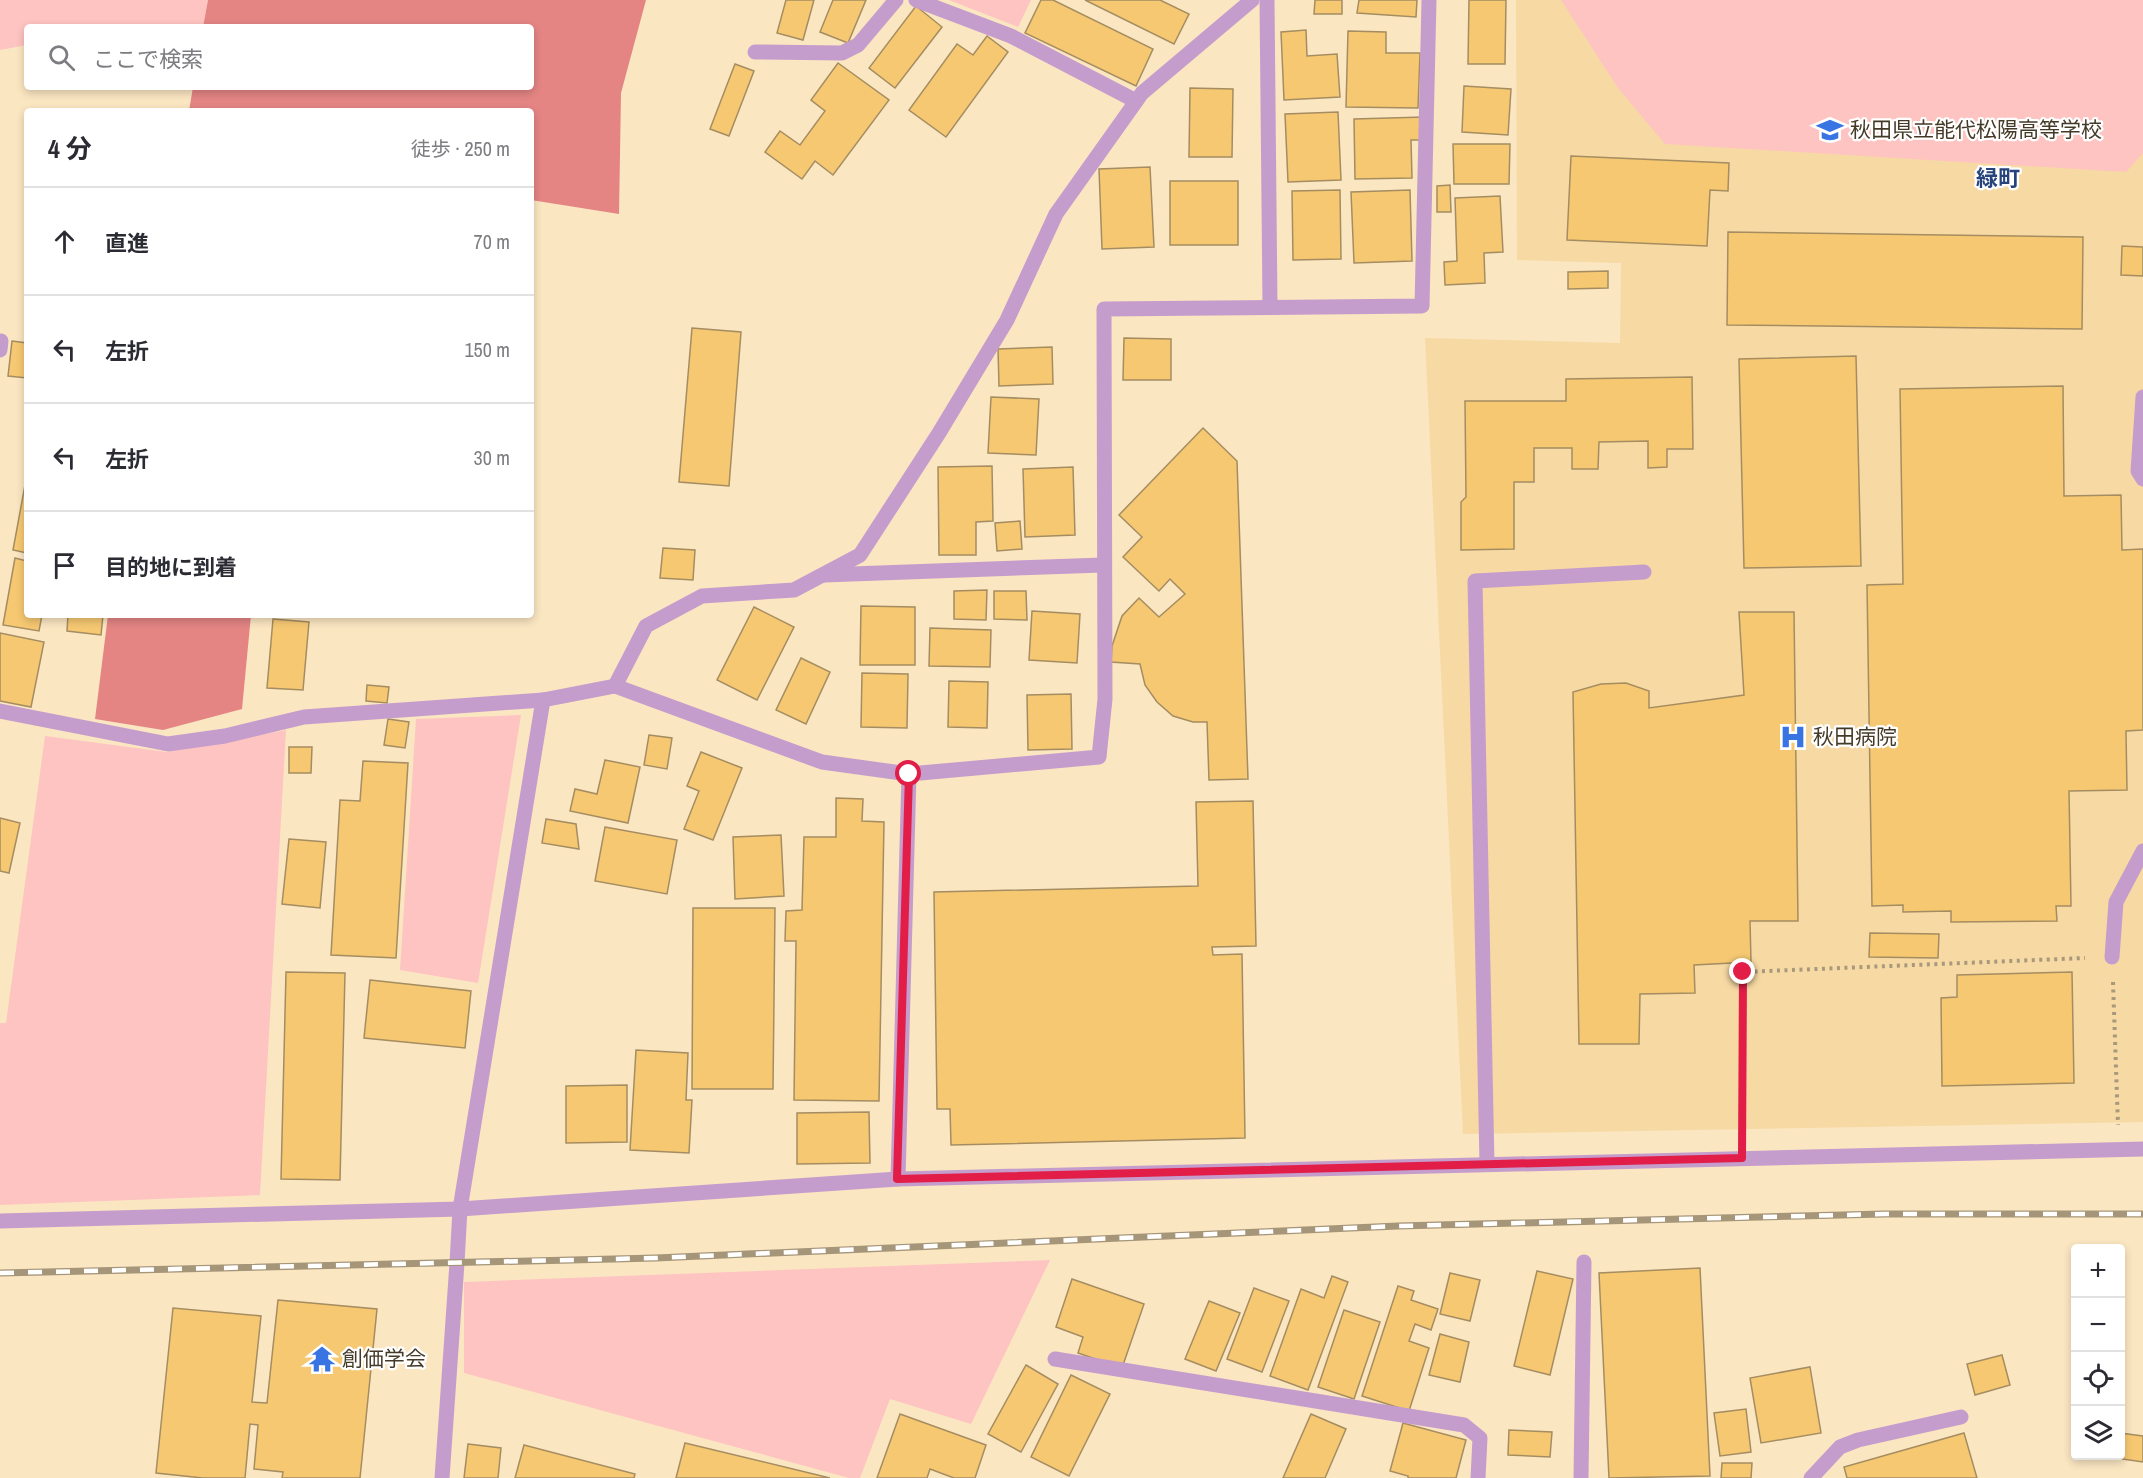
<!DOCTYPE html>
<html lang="ja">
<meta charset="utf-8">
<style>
:root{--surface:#fff;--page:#f7f7f7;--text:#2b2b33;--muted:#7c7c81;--line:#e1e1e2}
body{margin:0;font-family:"Archivo Narrow","Noto Sans JP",sans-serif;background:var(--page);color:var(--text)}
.controls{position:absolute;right:18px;bottom:18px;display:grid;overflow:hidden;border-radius:6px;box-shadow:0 3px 9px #0003}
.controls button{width:54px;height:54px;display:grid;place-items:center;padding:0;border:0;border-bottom:2px solid var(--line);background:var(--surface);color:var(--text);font:30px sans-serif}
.stop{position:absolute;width:18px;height:18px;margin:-14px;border:4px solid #e11d48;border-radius:50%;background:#fff}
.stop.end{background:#e11d48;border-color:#fff;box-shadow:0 2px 6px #0008}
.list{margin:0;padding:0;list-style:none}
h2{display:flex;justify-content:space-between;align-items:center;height:78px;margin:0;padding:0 24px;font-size:26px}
h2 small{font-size:20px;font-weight:400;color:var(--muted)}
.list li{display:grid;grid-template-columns:39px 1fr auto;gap:18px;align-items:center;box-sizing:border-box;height:108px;padding:0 24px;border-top:2px solid var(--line)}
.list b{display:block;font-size:22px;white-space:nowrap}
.list em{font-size:20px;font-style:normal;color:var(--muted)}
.icon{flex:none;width:33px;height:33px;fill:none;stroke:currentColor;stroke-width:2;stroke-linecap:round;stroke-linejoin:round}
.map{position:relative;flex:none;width:2143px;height:1478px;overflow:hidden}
.search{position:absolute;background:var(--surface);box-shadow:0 3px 9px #0003;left:24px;top:24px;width:510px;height:66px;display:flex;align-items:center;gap:15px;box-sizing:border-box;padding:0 21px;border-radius:6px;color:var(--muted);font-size:22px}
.panel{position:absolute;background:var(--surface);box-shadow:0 3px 9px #0003;left:24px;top:108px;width:510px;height:510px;border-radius:6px}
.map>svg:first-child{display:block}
.built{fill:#f7d9a4}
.green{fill:#fec4c1}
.forest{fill:#e48584}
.building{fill:#f6c872;stroke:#a58d61;stroke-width:1.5}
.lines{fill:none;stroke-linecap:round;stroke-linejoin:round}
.path{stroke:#a9997c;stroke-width:4;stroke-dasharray:3 4.5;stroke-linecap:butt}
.lane{stroke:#c59dcc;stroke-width:15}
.street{stroke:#c59dcc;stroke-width:15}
.rail-casing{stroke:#a59579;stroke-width:7}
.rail{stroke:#fff;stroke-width:4.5;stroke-dasharray:14;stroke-linecap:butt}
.route{stroke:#e11d48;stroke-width:8}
.labels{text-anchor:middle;stroke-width:4.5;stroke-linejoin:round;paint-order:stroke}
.poi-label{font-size:21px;fill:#443a27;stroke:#fff;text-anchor:start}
.neighbourhood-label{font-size:22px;font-weight:bold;fill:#26447b;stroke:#fff}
</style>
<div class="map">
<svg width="2143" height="1478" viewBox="0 0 2143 1478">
<rect width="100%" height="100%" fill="#fbe6c2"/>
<polygon class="built" points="1516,0 2143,0 2143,1122 1463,1134 1425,338 1620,343 1621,263 1517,260"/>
<g class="green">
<polygon points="0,0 208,0 203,27 27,27 27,45 0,50"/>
<polygon points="949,0 1031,0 1018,27"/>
<polygon points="1561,0 2143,0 2143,153 2126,172 1665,144 1618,88"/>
<polygon points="521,715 478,983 400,970 416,719"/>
<polygon points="286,730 260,1195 0,1205 0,1023 6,1023 45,736 167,752"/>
<polygon points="1050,1260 971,1424 890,1399 860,1478 849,1478 464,1373 464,1282"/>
</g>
<g class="forest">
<polygon points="208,0 646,0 621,93 619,214 531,200 531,111 189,111 193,87 531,87 531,27 203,27"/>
<polygon points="108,615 251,615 242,709 163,730 95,719"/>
</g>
<g class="building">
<polygon points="786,0 814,0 803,40 777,33"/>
<polygon points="833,0 866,0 848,43 820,32"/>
<polygon points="1041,0 1053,0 1153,49 1136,86 1025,33"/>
<polygon points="1085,0 1160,0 1189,14 1174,44"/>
<polygon points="1315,0 1342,0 1342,14 1314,14"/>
<polygon points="1359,0 1417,0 1416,17 1357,13"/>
<polygon points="1469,0 1506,0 1505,64 1468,64"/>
<polygon points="916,6 942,27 895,88 869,68"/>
<polygon points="1306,30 1307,56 1337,54 1340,97 1284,100 1281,32"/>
<polygon points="1348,31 1386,32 1386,53 1420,53 1418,108 1346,107"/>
<polygon points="987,36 1008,52 946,137 909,110 957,44 973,55"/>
<polygon points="838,63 889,100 833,175 815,161 802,179 765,152 780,131 800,145 825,111 811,100"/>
<polygon points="735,64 754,71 729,136 710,129"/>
<polygon points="1464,86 1511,89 1508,135 1462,132"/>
<polygon points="1190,88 1233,89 1232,157 1189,157"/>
<polygon points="1338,112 1341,180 1288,182 1285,114"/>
<polygon points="1424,117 1424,140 1411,140 1412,178 1355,179 1354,119"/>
<polygon points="1453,144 1510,144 1509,184 1454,184"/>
<polygon points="1571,156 1729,163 1728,191 1710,190 1707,246 1567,240"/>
<polygon points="1150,167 1154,247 1102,249 1099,169"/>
<rect x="1170" y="181" width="68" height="64"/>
<polygon points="1450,185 1451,212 1437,212 1437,186"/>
<polygon points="1340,190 1341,259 1293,260 1292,191"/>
<polygon points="1410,190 1412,261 1354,263 1351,192"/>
<polygon points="1500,196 1503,252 1484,253 1485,283 1445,285 1444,262 1457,261 1455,198"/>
<polygon points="1728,232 2083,237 2082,329 1727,325"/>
<polygon points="2122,246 2143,247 2143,276 2121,275"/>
<polygon points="1608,271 1608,288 1568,289 1568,272"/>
<polygon points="692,328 741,332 729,486 679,482"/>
<polygon points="1124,338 1171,339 1171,380 1123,380"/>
<polygon points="12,341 27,343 27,378 8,376"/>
<polygon points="1052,347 1053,384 999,386 998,349"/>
<polygon points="1856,356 1861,566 1744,568 1739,359"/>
<polygon points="1692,377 1693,449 1667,449 1667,467 1648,468 1648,441 1599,442 1598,469 1572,469 1572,448 1534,448 1534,482 1514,482 1514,549 1461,550 1461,502 1466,497 1465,401 1566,401 1566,379"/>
<polygon points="2063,386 2064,496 2121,495 2122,550 2143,549 2143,730 2126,731 2127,790 2069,791 2071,906 2056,906 2057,921 1951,922 1951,911 1903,912 1903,905 1872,906 1867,585 1903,584 1900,389"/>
<polygon points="991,397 1039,399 1036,455 988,453"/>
<polygon points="1203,428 1237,461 1248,779 1209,780 1207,722 1193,722 1173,716 1157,702 1145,685 1140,664 1111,662 1112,646 1122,616 1139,598 1159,617 1185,594 1170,579 1159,591 1123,557 1142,537 1119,515"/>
<polygon points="992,466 993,521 976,522 976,555 939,555 938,467"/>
<polygon points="1073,467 1075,535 1025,537 1023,469"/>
<polygon points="25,485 27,485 27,553 13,550"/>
<polygon points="1020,521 1022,549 997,551 995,523"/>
<polygon points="663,548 695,550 693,580 660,578"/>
<polygon points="15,558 27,561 27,615 42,615 39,631 3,625"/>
<polygon points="987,590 986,620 954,619 954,591"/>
<polygon points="994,591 1026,591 1027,620 994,619"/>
<polygon points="861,606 915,607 915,665 860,665"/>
<polygon points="754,607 794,627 757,700 717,680"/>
<polygon points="1032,611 1080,614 1077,663 1029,660"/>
<polygon points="1739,612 1794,612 1798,921 1750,921 1751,962 1694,965 1695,993 1640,994 1639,1044 1579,1044 1573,692 1601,684 1626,683 1649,691 1649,708 1744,695"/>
<polygon points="68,615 103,615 101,635 67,631"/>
<polygon points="273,619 309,622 303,690 267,688"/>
<polygon points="930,628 991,630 990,667 929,666"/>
<polygon points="0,633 44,642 31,707 0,701"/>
<polygon points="801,658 830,672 806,724 776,710"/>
<polygon points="862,673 908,674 907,728 861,727"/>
<polygon points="949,681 988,682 987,728 948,727"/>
<polygon points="367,685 389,687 387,703 366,701"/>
<polygon points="1071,694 1072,749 1028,750 1027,695"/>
<polygon points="388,719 409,722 405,748 384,745"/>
<polygon points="649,735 672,738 667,769 644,765"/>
<polygon points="289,747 312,747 311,773 289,773"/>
<polygon points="701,752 742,768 713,840 684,829 699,791 687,786"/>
<polygon points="605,760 640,767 628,823 570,811 575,789 597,794"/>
<polygon points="363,761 408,763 396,958 331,955 340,800 360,801"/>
<polygon points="836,798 863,799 862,821 884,822 879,1101 794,1100 796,941 785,941 786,911 802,910 804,837 836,837"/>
<polygon points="1253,801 1256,946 1212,947 1213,955 1242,954 1245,1138 951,1145 950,1109 937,1109 934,892 1198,886 1196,802"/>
<polygon points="0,818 20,823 9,873 0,871"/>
<polygon points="546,819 576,824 579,849 542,843"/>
<polygon points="605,827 677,840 667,894 595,881"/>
<polygon points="781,835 784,896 735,899 733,837"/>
<polygon points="289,839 326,842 320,908 282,904"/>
<polygon points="693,908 775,908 773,1089 692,1089"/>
<polygon points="1870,933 1939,934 1938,958 1869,957"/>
<polygon points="286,972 345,973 340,1180 281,1179"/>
<polygon points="2072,972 2074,1083 1942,1086 1941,998 1957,997 1957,975"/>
<polygon points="370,980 471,991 465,1048 364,1038"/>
<polygon points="636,1050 688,1053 686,1100 692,1100 689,1153 630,1150"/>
<polygon points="627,1085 627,1142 566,1143 566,1086"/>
<polygon points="869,1112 870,1163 797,1164 797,1113"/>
<polygon points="1700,1268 1710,1476 1609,1478 1599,1273"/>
<polygon points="1537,1271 1573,1279 1550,1375 1514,1366"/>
<polygon points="1450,1273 1480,1280 1470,1321 1440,1314"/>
<polygon points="1332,1276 1348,1282 1308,1390 1270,1376 1301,1289 1324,1298"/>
<polygon points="1072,1279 1144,1304 1122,1368 1078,1353 1083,1337 1056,1327"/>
<polygon points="1398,1286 1414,1291 1411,1300 1438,1309 1431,1330 1415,1324 1409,1341 1429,1348 1409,1411 1362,1396"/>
<polygon points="1254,1288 1289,1301 1262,1372 1227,1359"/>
<polygon points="278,1300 377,1309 360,1478 282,1478 283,1472 254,1469 258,1425 250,1424 245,1478 203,1478 156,1473 173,1308 261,1316 252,1402 267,1403"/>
<polygon points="1209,1301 1240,1313 1216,1371 1185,1359"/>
<polygon points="1344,1310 1380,1322 1354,1399 1318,1387"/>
<polygon points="1440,1334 1469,1342 1460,1382 1429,1375"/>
<polygon points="2002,1355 2010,1385 1975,1395 1967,1364"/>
<polygon points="1026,1365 1058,1384 1021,1452 988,1434"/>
<polygon points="1810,1367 1821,1433 1761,1443 1750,1378"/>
<polygon points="1071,1375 1110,1394 1069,1476 1031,1457"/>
<polygon points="1746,1409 1751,1452 1720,1456 1714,1413"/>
<polygon points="900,1414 986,1445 975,1478 954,1478 930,1469 927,1478 877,1478"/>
<polygon points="1311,1414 1346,1429 1325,1478 1283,1478"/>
<polygon points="1403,1423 1466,1440 1456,1478 1408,1478 1408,1476 1390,1471"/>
<polygon points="1509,1430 1552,1432 1550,1457 1508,1455"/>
<polygon points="1964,1433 1977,1478 1847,1478 1844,1467"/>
<polygon points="2120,1433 2143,1436 2143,1462 2109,1457 2120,1456"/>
<polygon points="685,1443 830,1478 676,1478"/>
<polygon points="468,1444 501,1448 498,1478 464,1478"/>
<polygon points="524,1445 635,1474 634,1478 515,1478"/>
<polygon points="1722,1463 1752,1463 1751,1478 1721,1478"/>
</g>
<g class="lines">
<g class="path">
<polyline points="2113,982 2118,1125"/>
<polyline points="1743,1133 1743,972 2085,958"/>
</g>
<g class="lane">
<polyline points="2143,397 2138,471 2143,479"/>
<polyline points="0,711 168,744 225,736 304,717 543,700 615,686 646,626 702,596 794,590 860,555 939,433 1007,320 1056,214 1142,93 1252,0"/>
<polyline points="2112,957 2116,902 2143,851"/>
<polyline points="1487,1164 1475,581 1644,572"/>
<polyline points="457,1263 460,1209 543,700"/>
</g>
<g class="street">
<polyline points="916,0 1011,36 1136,101"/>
<polyline points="1267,0 1270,306"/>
<polyline points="755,52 842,53 858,45 896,0"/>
<polyline points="0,350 1,341"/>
<polyline points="824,575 1103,565"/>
<polyline points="615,686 822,762 909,774 1099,757 1105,699 1104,309 1422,306 1429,0"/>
<polyline points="898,1179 909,774"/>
<polyline points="0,1221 460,1209 898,1179 2143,1149"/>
<polyline points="1055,1359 1464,1425 1480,1438 1478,1478"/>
<polyline points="442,1478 457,1263"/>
<polyline points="1581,1478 1584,1262"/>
<polyline points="1811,1478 1840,1447 1858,1440 1961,1417"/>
</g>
<g class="rail-casing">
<polyline id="rail" points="0,1273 656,1258 1398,1226 1884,1214 2143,1214"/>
</g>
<use href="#rail" class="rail"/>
</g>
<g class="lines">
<polyline class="route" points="909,774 897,1179 1742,1158 1743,972"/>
</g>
<defs>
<g id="school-bare" transform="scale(2.07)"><path d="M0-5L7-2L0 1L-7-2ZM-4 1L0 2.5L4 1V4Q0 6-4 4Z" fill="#3974e3" stroke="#fff" stroke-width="2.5" paint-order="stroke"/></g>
<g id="hospital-bare" transform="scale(2.07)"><path d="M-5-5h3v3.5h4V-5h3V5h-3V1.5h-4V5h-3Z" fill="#3974e3" stroke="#fff" stroke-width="2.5" paint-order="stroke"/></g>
<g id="temple-bare" transform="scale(2.07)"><path d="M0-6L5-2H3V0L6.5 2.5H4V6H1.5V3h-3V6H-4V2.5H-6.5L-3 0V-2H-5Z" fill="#3974e3" stroke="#fff" stroke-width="2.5" paint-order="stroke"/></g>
</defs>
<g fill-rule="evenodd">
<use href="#school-bare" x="1830" y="130"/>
<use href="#hospital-bare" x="1793" y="737"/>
<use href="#temple-bare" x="322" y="1359"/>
</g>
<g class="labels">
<g class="poi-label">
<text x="1850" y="137">秋田県立能代松陽高等学校</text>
<text x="1813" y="744">秋田病院</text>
<text x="342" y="1366">創価学会</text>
</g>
<g class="neighbourhood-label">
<text x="1998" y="186">緑町</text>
</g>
</g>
</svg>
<div class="controls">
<button>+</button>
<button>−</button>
<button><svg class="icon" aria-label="locate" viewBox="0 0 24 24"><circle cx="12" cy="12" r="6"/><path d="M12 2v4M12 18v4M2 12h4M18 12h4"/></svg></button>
<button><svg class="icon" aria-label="layers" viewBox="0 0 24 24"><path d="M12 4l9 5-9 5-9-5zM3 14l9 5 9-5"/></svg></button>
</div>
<div class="stop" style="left:909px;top:774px"></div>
<div class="stop end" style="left:1743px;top:972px"></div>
<div class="search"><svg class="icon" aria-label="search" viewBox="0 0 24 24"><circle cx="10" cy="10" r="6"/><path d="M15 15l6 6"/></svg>ここで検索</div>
<section class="panel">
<h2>4 分<small>徒歩 · 250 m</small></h2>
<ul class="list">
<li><svg class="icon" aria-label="ahead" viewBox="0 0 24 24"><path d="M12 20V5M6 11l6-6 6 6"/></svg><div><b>直進</b></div><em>70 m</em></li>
<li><svg class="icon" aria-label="left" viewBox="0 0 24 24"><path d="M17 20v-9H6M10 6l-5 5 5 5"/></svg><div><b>左折</b></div><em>150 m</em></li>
<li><svg class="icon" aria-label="left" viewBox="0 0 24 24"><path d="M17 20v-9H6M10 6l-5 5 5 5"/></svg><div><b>左折</b></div><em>30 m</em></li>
<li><svg class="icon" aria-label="arrive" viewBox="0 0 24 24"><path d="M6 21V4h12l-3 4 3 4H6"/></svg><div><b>目的地に到着</b></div></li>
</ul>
</section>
</div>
